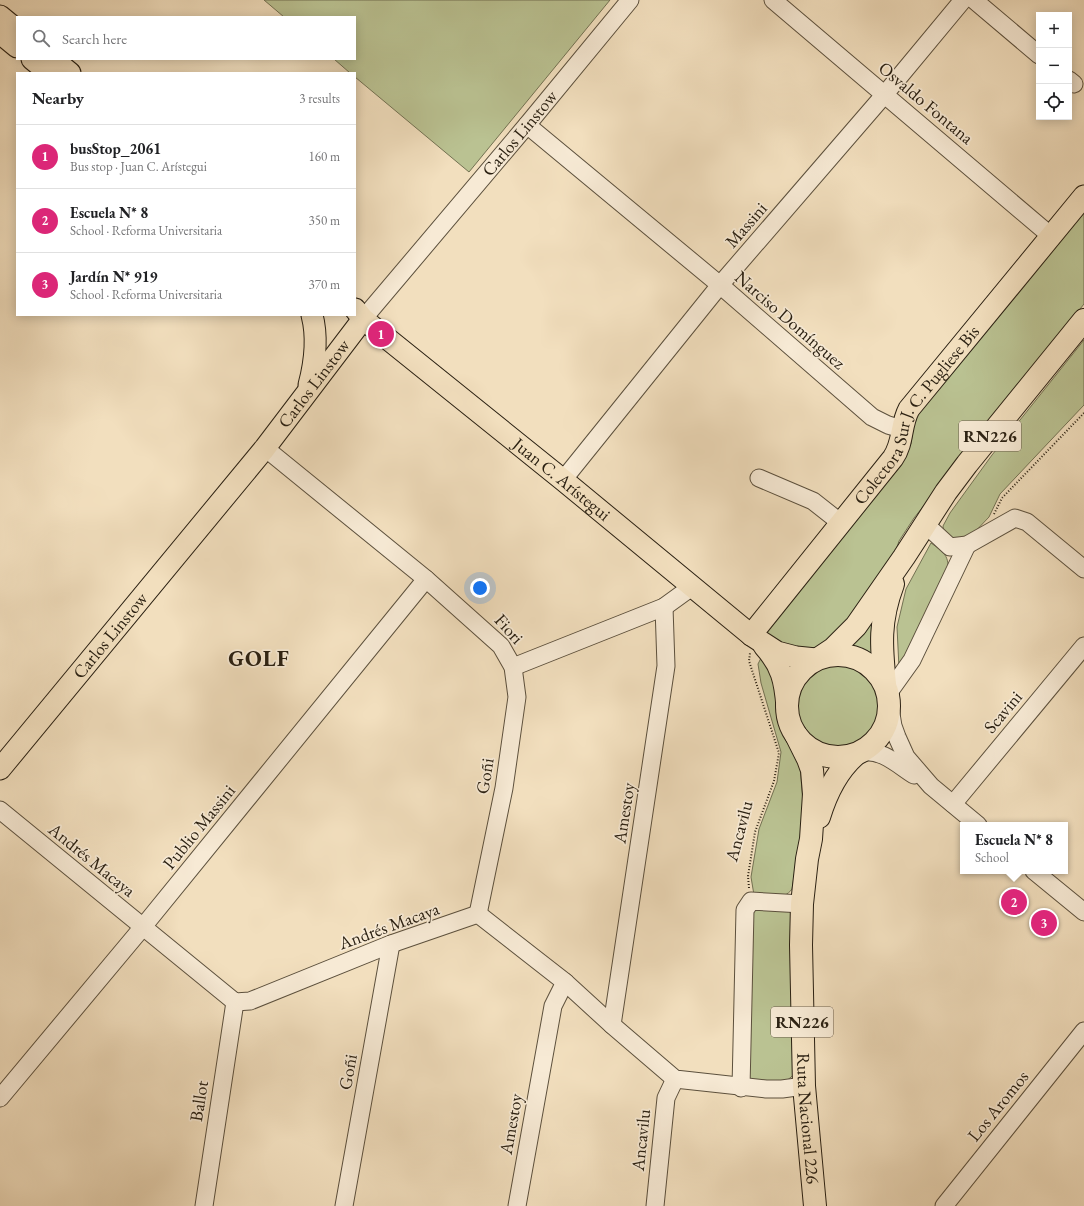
<!DOCTYPE html>
<meta charset="utf-8">
<style>
:root{--surface:#fff;--page:#f2f2f2;--text:#202124;--muted:#757577;--line:#e0e0e0;--accent:#db2777}
body{margin:0;font-family:"EB Garamond",serif;background:var(--page);color:var(--text)}
.controls{position:absolute;right:12px;top:12px;display:grid;overflow:hidden;border-radius:0px;box-shadow:0 2px 10px #0003}
.controls button{width:36px;height:36px;display:grid;place-items:center;padding:0;border:0;border-bottom:1px solid var(--line);background:var(--surface);color:var(--text);font:20px sans-serif}
.you{position:absolute;left:480px;top:588px;width:14px;height:14px;margin:-10px;border:3px solid #fff;border-radius:50%;background:#1a73e8;box-shadow:0 0 0 6px #1a73e833}
.badge{display:grid;place-items:center;width:26px;height:26px;border-radius:50%;background:var(--accent);color:#fff;font-size:13px;font-weight:700}
.pin{position:absolute;translate:-50% -50%;border:2px solid #fff;box-shadow:0 1px 4px #0006}
.popup{position:absolute;left:960px;top:822px;width:108px;height:52px;box-sizing:border-box;display:grid;place-content:center;border-radius:0px;background:var(--surface);filter:drop-shadow(0 1px 3px #0005);font-size:13px;white-space:nowrap;color:var(--muted)}
.popup b{font-size:15px;color:var(--text)}
.popup::after{content:'';position:absolute;left:50%;top:100%;margin-left:-8px;border:8px solid transparent;border-top-color:var(--surface)}
.list{margin:0;padding:0;list-style:none}
h2{display:flex;justify-content:space-between;align-items:center;height:52px;margin:0;padding:0 16px;font-size:17px}
h2 small{font-size:13px;font-weight:400;color:var(--muted)}
.list li{display:grid;grid-template-columns:26px 1fr auto;gap:12px;align-items:center;box-sizing:border-box;height:64px;padding:0 16px;border-top:1px solid var(--line)}
.list b{display:block;font-size:15px;white-space:nowrap}
.list p{margin:0;font-size:13px;white-space:nowrap;color:var(--muted)}
.list em{font-size:13px;font-style:normal;color:var(--muted)}
.icon{flex:none;width:22px;height:22px;fill:none;stroke:currentColor;stroke-width:2;stroke-linecap:round;stroke-linejoin:round}
.map{position:relative;flex:none;width:1084px;height:1206px;overflow:hidden}
.search{position:absolute;background:var(--surface);box-shadow:0 2px 10px #0003;left:16px;top:16px;width:340px;height:44px;display:flex;align-items:center;gap:10px;box-sizing:border-box;padding:0 14px;border-radius:0px;color:var(--muted);font-size:15px}
.panel{position:absolute;background:var(--surface);box-shadow:0 2px 10px #0003;left:16px;top:72px;width:340px;height:244px;border-radius:0px}
.map>svg:first-child{display:block}
.green{fill:#bac292;stroke:#727152}
.lines{fill:none;stroke-linecap:round;stroke-linejoin:round}
.minor-casing{stroke:#5c503d;stroke-width:19}
.major-casing{stroke:#2a2012;stroke-width:23}
.highway-casing{stroke:#2a2012;stroke-width:24}
.path{stroke:#2a2012;stroke-width:2;stroke-dasharray:1 2;stroke-linecap:butt}
.minor{stroke:#f7ead5;stroke-width:17}
.major{stroke:#f2dfbe;stroke-width:21}
.highway{stroke:#f2dfbe;stroke-width:22}
.labels{text-anchor:middle;stroke-width:3.5;stroke-linejoin:round;paint-order:stroke}
.shield{fill:#f7ead5;stroke:#685d4c;stroke-width:1}
.shield-label{font-size:17px;font-weight:bold;fill:#2a2012}
.street-label{font-size:18px;fill:#2a2012;stroke:#f7ead5}
.district-label{font-size:22px;font-weight:bold;letter-spacing:1px;fill:#2a2012;stroke:#f7ead5}
</style>
<div class="map">
<svg width="1084" height="1206" viewBox="0 0 1084 1206">
<rect width="100%" height="100%" fill="#f2dfbe"/>
<filter id="stains"><feTurbulence type="fractalNoise" baseFrequency=".005" numOctaves="4"/><feColorMatrix values="0 0 0 0 .2 0 0 0 0 .09 0 0 0 0 .02 0 0 0 .5 -.17"/></filter>
<radialGradient id="worn" r=".72"><stop offset=".6" stop-color="#630" stop-opacity="0"/><stop offset="1" stop-color="#630" stop-opacity=".3"/></radialGradient>
<g class="green">
<polygon points="264,0 610,0 469,172 355,77 355,73 350,73 334,59 355,59 355,17 284,17"/>
<polygon points="1084,209 1084,304 914,518 899,541 891,565 880,584 827,643 806,652 789,650 766,634 770,618 911,444 915,414"/>
<polygon points="1084,340 1084,405 1000,494 989,517 970,537 961,541 944,534 943,526 950,513 992,455"/>
<path d="M931,543C947,554 949,557 948,576L899,668L897,627L906,589Z"/>
<polygon points="879,600 872,658 861,652 846,648"/>
<path d="M762,656L770,663L782,720L800,766L804,815L792,889C784,901 766,896 754,895L751,877L759,829L777,782L781,752L761,683L758,664Z"/>
<circle cx="838" cy="706" r="44"/>
<polygon points="754,908 787,909 792,913 797,1072 784,1083 753,1083 748,1076 748,915"/>
</g>
<g class="lines">
<g class="minor-casing">
<g id="minor">
<polyline points="773,0 1051,236"/>
<polyline points="974,0 1039,55"/>
<polyline points="1069,80 1074,84"/>
<polyline points="527,125 720,285 872,417 888,425 902,429"/>
<path id="s1" d="M363,319L527,125L630,0"/>
<polyline points="265,448 426,579 501,646 513,667 517,697 504,788 478,914"/>
<polyline points="759,478 813,501 841,523"/>
<polyline points="563,480 720,285 885,94 963,0"/>
<polyline points="925,524 950,547 967,545 1015,518 1027,522 1084,569"/>
<polyline points="513,667 664,607 693,586"/>
<polyline points="887,695 912,660 967,545"/>
<polyline points="889,702 893,726 897,737 906,757 931,786 978,825"/>
<path d="M862,752C882,749 898,765 914,775"/>
<polyline points="953,804 1084,646"/>
<polyline points="0,810 235,1002 250,1001 391,944 478,914 565,982 612,1025 675,1079 766,1089 782,1089 804,1086"/>
<polyline points="1034,871 1084,912"/>
<polyline points="612,1025 666,666 664,607"/>
<polyline points="741,1088 745,910 751,901 802,904"/>
<polyline points="0,1098 142,928 426,579"/>
<polyline points="204,1206 235,1002"/>
<polyline points="344,1206 391,944"/>
<polyline points="517,1206 553,1006 565,982"/>
<polyline points="655,1206 666,1098 675,1079"/>
<polyline points="944,1206 1084,1031"/>
</g>
</g>
<g class="major-casing">
<g id="major">
<polyline points="0,16 17,30"/>
<polyline points="0,33 17,47"/>
<polyline points="32,59 49,73"/>
<polyline points="53,59 70,73"/>
<path id="s2" d="M355,309L363,319L563,480L751,635L777,652L796,657L816,659"/>
<path d="M309,385C315,362 318,338 312,315"/>
<path id="s3" d="M751,635L893,458C904,442 900,426 909,409L1084,196"/>
<path d="M764,646C782,666 785,681 787,707"/>
<path id="s4" d="M0,769L265,448L363,319"/>
</g>
</g>
<g class="highway-casing">
<g id="highway">
<circle cx="838" cy="706" r="51"/>
<polyline points="821,657 833,649 856,626 904,557 946,492 967,464 1084,320"/>
<path d="M885,684C881,646 879,621 893,584"/>
<path id="s5" d="M796,735L808,759L812,770L814,794L811,839L807,859L802,904L801,945L804,1086L815,1206"/>
<path d="M819,817C826,794 837,771 855,755"/>
</g>
</g>
<g class="path">
<polyline points="994,514 1002,498 1084,413"/>
<polyline points="749,888 748,876 755,832 774,781 779,753 749,661 750,653"/>
</g>
<use href="#minor" class="minor"/>
<use href="#major" class="major"/>
<use href="#highway" class="highway"/>
</g>
<g class="labels">
<g class="shield">
<rect x="959" y="421" width="62" height="30" rx="3"/>
<rect x="771" y="1007" width="62" height="30" rx="3"/>
</g>
<g class="shield-label">
<text x="990" y="442">RN226</text>
<text x="802" y="1028">RN226</text>
</g>
<g class="street-label">
<text transform="translate(926 103) rotate(40)" y="6">Osvaldo Fontana</text>
<text dy="6" stroke="none"><textPath href="#s1" startOffset="243">Carlos Linstow</textPath></text>
<text transform="translate(746 225) rotate(-49)" y="6">Massini</text>
<text transform="translate(790 320) rotate(41)" y="6">Narciso Domínguez</text>
<text dy="6" stroke="none"><textPath href="#s4" startOffset="497">Carlos Linstow</textPath></text>
<text dy="6" stroke="none"><textPath href="#s3" startOffset="277">Colectora Sur J. C. Pugliese Bis</textPath></text>
<text dy="6" stroke="none"><textPath href="#s2" startOffset="268">Juan C. Arístegui</textPath></text>
<text transform="translate(509 629) rotate(48)" y="6">Fiori</text>
<text dy="6" stroke="none"><textPath href="#s4" startOffset="173">Carlos Linstow</textPath></text>
<text transform="translate(1003 712) rotate(-50)" y="6">Scavini</text>
<text transform="translate(485 776) rotate(-81)" y="6">Goñi</text>
<text transform="translate(624 813) rotate(-81)" y="6">Amestoy</text>
<text transform="translate(199 827) rotate(-51)" y="6">Publio Massini</text>
<text transform="translate(739 831) rotate(-75)" y="6">Ancavilu</text>
<text transform="translate(92 860) rotate(39)" y="6">Andrés Macaya</text>
<text transform="translate(389 926) rotate(-20)" y="6">Andrés Macaya</text>
<text transform="translate(348 1072) rotate(-80)" y="6">Goñi</text>
<text transform="translate(199 1101) rotate(-81)" y="6">Ballot</text>
<text transform="translate(998 1106) rotate(-51)" y="6">Los Aromos</text>
<text dy="6" stroke="none"><textPath href="#s5" startOffset="388">Ruta Nacional 226</textPath></text>
<text transform="translate(511 1124) rotate(-80)" y="6">Amestoy</text>
<text transform="translate(641 1140) rotate(-84)" y="6">Ancavilu</text>
</g>
<g class="district-label">
<text x="259" y="666">GOLF</text>
</g>
</g>
<rect width="100%" height="100%" filter="url(#stains)"/>
<rect width="100%" height="100%" fill="url(#worn)"/>
</svg>
<div class="controls">
<button>+</button>
<button>−</button>
<button><svg class="icon" aria-label="locate" viewBox="0 0 24 24"><circle cx="12" cy="12" r="6"/><path d="M12 2v4M12 18v4M2 12h4M18 12h4"/></svg></button>
</div>
<div class="you"></div>
<div class="pin badge" style="left:381px;top:334px">1</div>
<div class="pin badge" style="left:1014px;top:902px">2</div>
<div class="popup"><b>Escuela N* 8</b>School</div>
<div class="pin badge" style="left:1044px;top:923px">3</div>
<div class="search"><svg class="icon" aria-label="search" viewBox="0 0 24 24"><circle cx="10" cy="10" r="6"/><path d="M15 15l6 6"/></svg>Search here</div>
<section class="panel">
<h2>Nearby<small>3 results</small></h2>
<ul class="list">
<li><span class="badge">1</span><div><b>busStop_2061</b><p>Bus stop · Juan C. Arístegui</p></div><em>160 m</em></li>
<li><span class="badge">2</span><div><b>Escuela N* 8</b><p>School · Reforma Universitaria</p></div><em>350 m</em></li>
<li><span class="badge">3</span><div><b>Jardín N* 919</b><p>School · Reforma Universitaria</p></div><em>370 m</em></li>
</ul>
</section>
</div>
